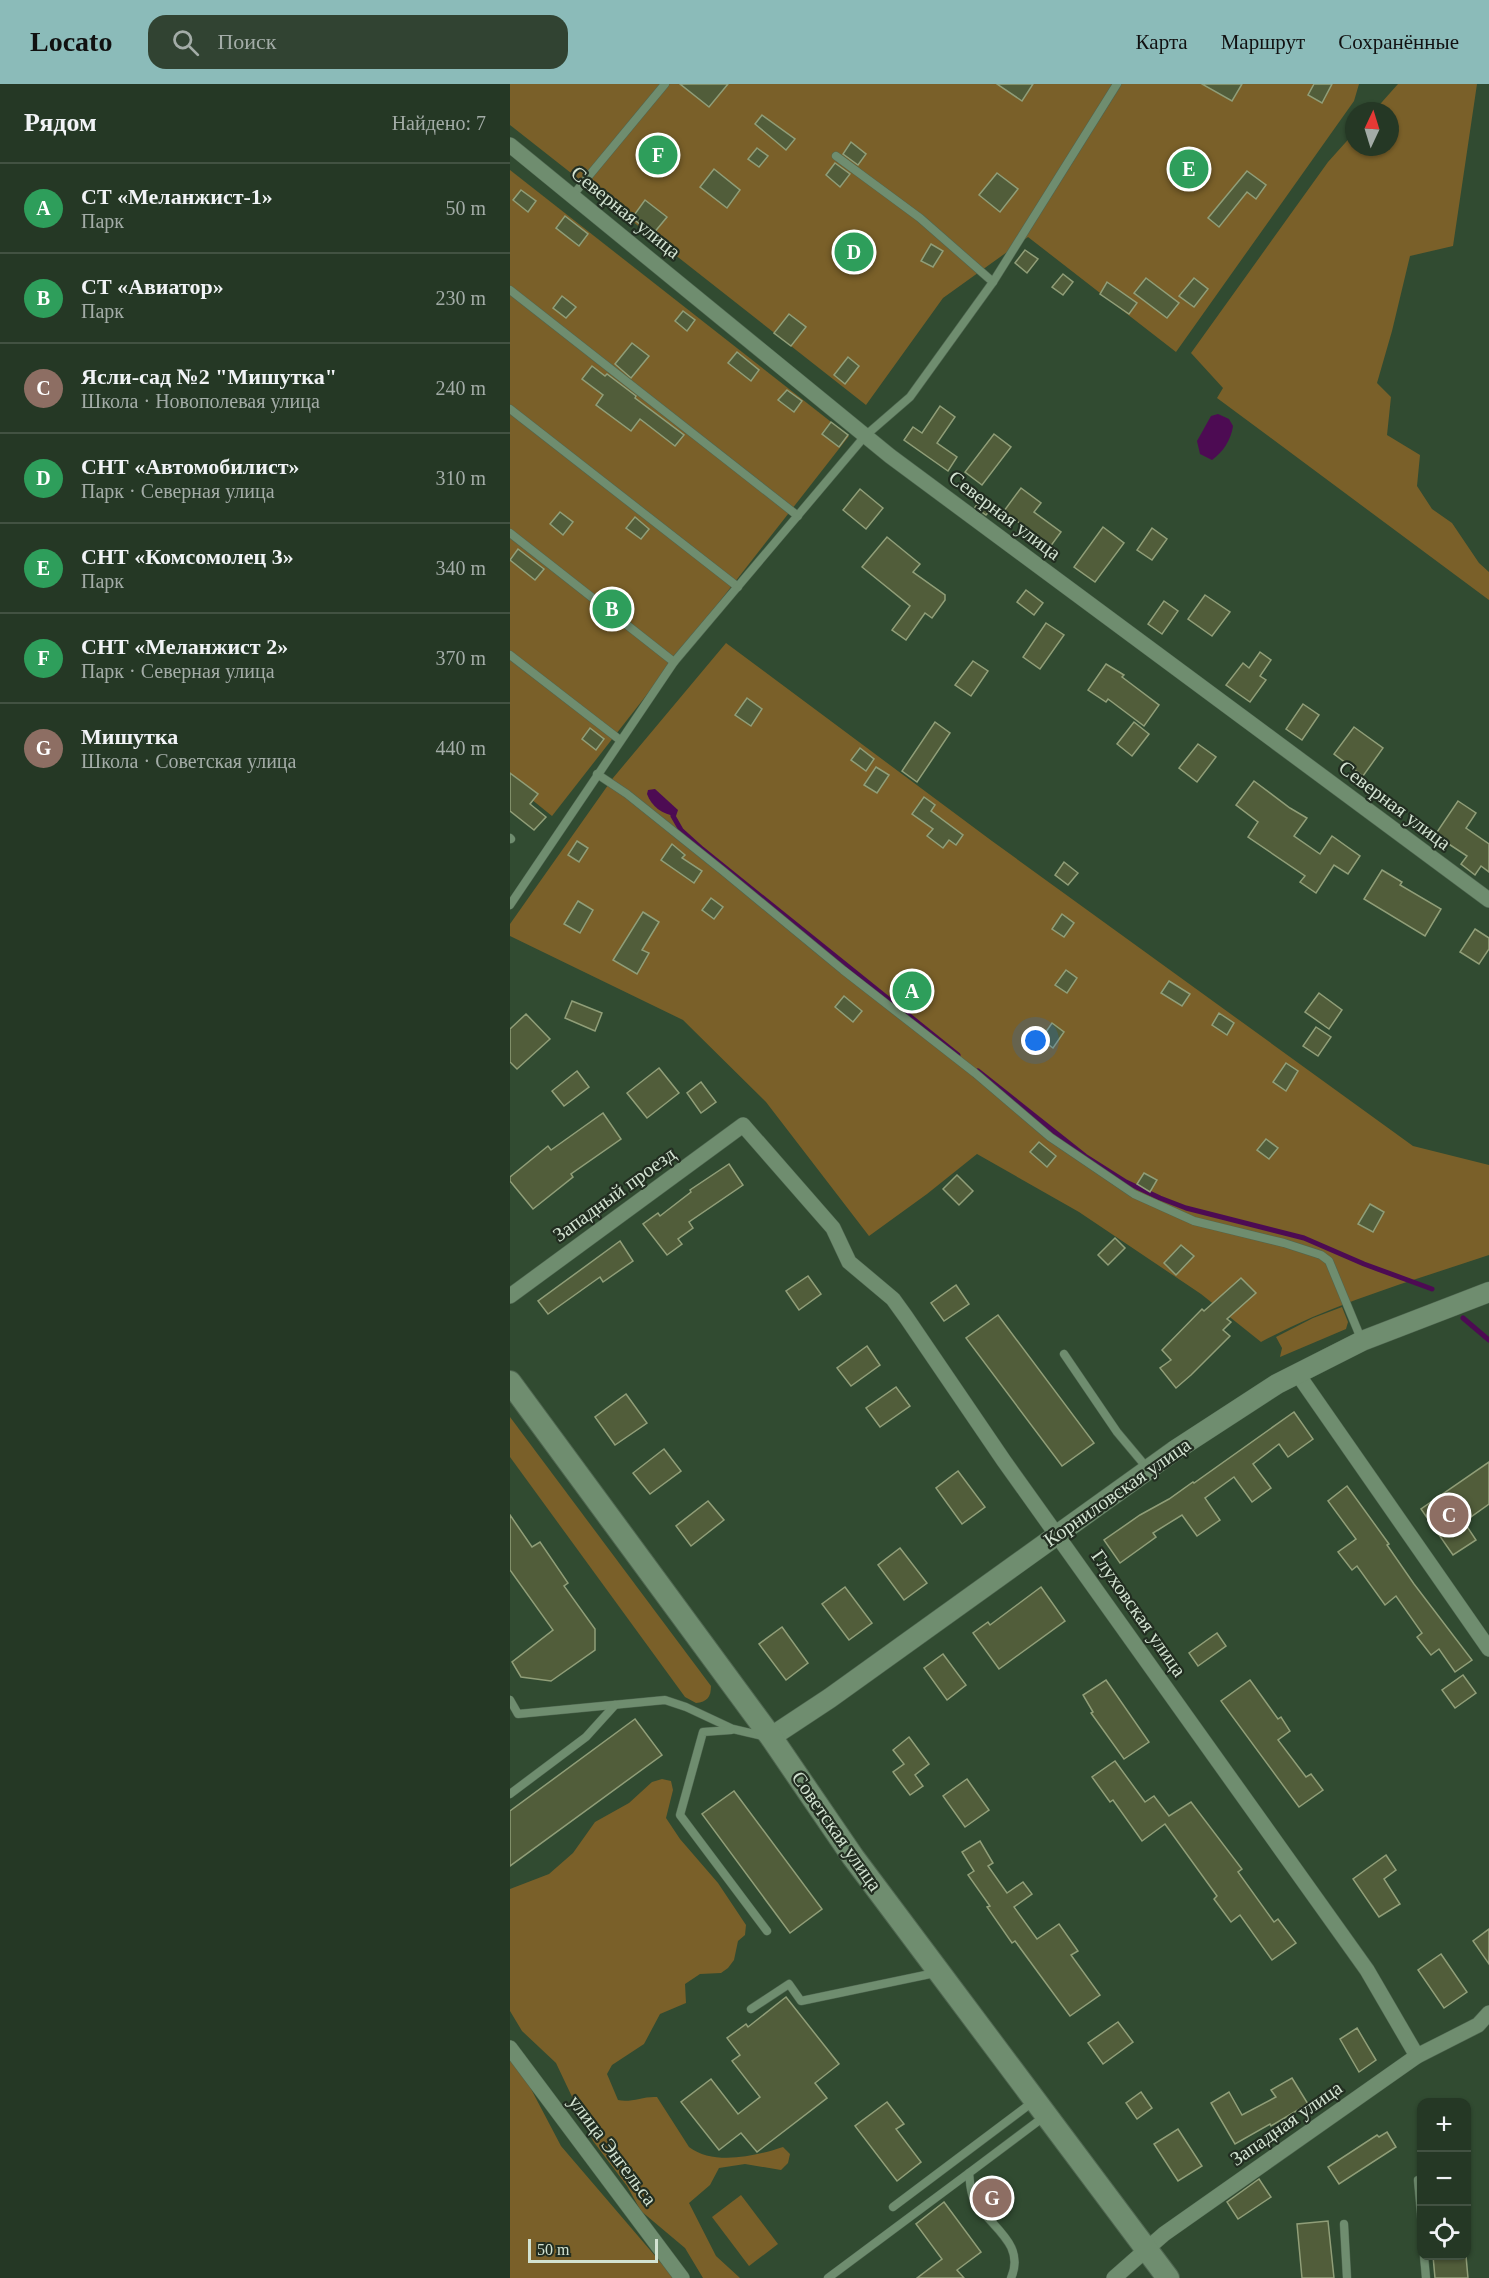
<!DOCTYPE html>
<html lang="ru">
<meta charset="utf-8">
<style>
:root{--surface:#253825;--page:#314332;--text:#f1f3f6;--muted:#a3aca7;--line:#425242;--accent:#8bbbb9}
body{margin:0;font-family:Georgia,serif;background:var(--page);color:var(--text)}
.controls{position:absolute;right:18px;bottom:18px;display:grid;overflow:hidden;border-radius:12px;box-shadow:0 2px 4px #0004}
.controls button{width:54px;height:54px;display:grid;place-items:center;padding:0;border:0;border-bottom:2px solid var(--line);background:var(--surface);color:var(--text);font:30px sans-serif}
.compass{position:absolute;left:835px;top:18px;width:54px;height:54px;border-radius:50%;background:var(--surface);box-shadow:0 2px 4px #0004;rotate:4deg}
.scale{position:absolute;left:18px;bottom:15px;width:130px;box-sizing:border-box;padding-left:6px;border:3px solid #d3e3d2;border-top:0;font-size:16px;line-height:21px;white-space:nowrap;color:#d3e3d2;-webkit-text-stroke:4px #222e21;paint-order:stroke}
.you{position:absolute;left:526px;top:957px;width:21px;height:21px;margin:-15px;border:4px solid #fff;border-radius:50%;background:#1a73e8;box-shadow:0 0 0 9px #1a73e833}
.badge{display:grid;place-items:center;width:39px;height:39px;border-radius:50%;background:var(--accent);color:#fff;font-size:20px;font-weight:700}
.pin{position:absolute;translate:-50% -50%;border:3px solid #fff;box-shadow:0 2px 6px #0006}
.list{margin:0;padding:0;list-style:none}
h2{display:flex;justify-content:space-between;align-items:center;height:78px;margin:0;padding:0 24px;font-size:26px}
h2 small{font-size:20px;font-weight:400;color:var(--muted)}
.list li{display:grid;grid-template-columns:39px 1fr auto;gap:18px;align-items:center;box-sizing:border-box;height:90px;padding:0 24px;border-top:2px solid var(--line)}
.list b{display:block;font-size:22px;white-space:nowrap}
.list p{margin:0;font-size:20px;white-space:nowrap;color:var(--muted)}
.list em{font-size:20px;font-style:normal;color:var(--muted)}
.icon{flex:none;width:33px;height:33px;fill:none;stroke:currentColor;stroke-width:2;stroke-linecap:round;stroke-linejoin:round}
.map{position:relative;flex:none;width:979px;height:2194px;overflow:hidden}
header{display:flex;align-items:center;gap:36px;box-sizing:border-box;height:84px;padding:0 30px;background:var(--accent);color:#111}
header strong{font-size:28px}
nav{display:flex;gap:33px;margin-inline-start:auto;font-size:21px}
.search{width:420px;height:54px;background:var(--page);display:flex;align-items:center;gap:15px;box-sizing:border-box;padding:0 21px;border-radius:18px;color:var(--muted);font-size:22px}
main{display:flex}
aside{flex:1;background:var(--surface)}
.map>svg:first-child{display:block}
.green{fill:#7a6029}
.water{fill:#4d0b53}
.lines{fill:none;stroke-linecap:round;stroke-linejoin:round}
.stream{stroke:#4d0b53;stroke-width:5}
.building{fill:#515d3a;stroke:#909e78;stroke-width:1.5}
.service-casing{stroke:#4f6650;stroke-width:9}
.minor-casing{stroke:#4f6650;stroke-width:16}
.tertiary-casing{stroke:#4f6650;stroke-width:21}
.secondary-casing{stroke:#4f6650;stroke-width:24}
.service{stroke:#6f8d6f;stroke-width:8}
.minor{stroke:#6f8d6f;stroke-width:15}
.tertiary{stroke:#6f8d6f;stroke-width:20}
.secondary{stroke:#6f8d6f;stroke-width:22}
.labels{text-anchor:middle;stroke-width:4.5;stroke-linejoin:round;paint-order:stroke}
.street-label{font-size:20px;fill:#d3e3d2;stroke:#222e21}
</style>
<header>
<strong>Locato</strong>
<div class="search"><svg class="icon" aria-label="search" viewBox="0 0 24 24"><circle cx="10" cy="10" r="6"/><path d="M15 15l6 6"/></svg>Поиск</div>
<nav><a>Карта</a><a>Маршрут</a><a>Сохранённые</a></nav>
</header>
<main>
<aside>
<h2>Рядом<small>Найдено: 7</small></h2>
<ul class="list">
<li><span class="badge" style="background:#2e9e5b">A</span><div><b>СТ «Меланжист-1»</b><p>Парк</p></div><em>50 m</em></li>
<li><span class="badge" style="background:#2e9e5b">B</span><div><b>СТ «Авиатор»</b><p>Парк</p></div><em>230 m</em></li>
<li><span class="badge" style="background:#8d6e63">C</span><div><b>Ясли-сад №2 &quot;Мишутка&quot;</b><p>Школа · Новополевая улица</p></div><em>240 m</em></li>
<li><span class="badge" style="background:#2e9e5b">D</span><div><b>СНТ «Автомобилист»</b><p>Парк · Северная улица</p></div><em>310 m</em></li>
<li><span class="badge" style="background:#2e9e5b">E</span><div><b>СНТ «Комсомолец 3»</b><p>Парк</p></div><em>340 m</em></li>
<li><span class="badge" style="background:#2e9e5b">F</span><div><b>СНТ «Меланжист 2»</b><p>Парк · Северная улица</p></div><em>370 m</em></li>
<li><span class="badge" style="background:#8d6e63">G</span><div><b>Мишутка</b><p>Школа · Советская улица</p></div><em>440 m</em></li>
</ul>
</aside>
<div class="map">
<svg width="979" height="2194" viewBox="0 0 979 2194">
<rect width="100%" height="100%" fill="#314b31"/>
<g class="green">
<polygon points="0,0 849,0 844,17 666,268 518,153 433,214 356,321 0,41"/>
<polygon points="888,0 967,0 943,162 900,172 882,247 867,299 881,313 877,351 910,371 907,402 922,425 942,439 969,479 979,488 979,516 707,314 713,304 681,269 818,78 844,49 844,63 880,63 880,27 864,27"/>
<polygon points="0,86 339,352 42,732 0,698"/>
<path d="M216,559L482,757L903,1062L979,1081V1171C902,1197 823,1219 751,1258L691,1210L569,1128L467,1070L417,1110L359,1152L256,1018L173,936L0,852V840L103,694Z"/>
<polygon points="832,1223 838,1238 836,1245 770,1273 772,1264 766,1253 803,1234"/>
<path d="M0,1333L201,1602C201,1613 197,1618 186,1619L175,1613L0,1373Z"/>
<path d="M152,1695L161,1697L163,1706L156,1734L170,1755L208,1799L236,1841L235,1851L228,1857L224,1876L218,1884L211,1889L190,1890L175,1900L176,1919L150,1930L134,1960L102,1981L97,1990L108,2016C121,2019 133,2012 147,2013L179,2063C204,2082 246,2072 273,2063L280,2070L278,2079L271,2086L235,2080L209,2084L200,2101L179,2119L206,2172L230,2194H193L175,2164L131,2127L117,2102L83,2057L46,1979L12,1947L0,1927V1805L39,1790L63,1769L85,1738L119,1719L142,1698Z"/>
<polygon points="0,1965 51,2062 164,2194 0,2194"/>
<polygon points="231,2111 268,2160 239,2182 202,2133"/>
</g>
<g class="water">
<path d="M708,330L719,335L723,342C721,356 713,368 702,376L690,370L687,357L701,332Z"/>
<path d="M145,705L168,726L166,732C153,731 141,722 137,710L138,706Z"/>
</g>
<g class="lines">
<g class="stream">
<polyline points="163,732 171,746 192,765 448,971"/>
<polyline points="468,987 575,1072 616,1098 650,1114 676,1124 794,1154 854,1180 922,1205"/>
<polyline points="953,1234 979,1256"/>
</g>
</g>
<g class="building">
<polygon points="170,0 218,0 199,23"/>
<polygon points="487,0 523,0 512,17"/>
<polygon points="692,0 732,0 722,17"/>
<polygon points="804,0 822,0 812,19 798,11"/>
<polygon points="252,31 285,55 276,66 245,40"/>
<polygon points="341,58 356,70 348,81 333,70"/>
<polygon points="247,64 258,72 249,83 238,75"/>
<polygon points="325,79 340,90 330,103 316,91"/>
<polygon points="204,85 230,106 217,124 190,103"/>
<polygon points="737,87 756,101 746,115 737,108 709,143 698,134"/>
<polygon points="487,89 508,105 490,128 469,111"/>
<polygon points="11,106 26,117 18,128 3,116"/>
<polygon points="135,116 157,133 143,150 122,134"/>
<polygon points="55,132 78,150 69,162 46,144"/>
<polygon points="421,160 433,167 423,183 411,177"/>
<polygon points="515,166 528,175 517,189 505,179"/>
<polygon points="553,190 563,198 553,211 542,203"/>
<polygon points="636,194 669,219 657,234 624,209"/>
<polygon points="684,194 698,205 684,223 669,212"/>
<polygon points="597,198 627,219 619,230 590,210"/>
<polygon points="52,212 66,223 56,234 43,224"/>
<polygon points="173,227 185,236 177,247 165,237"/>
<polygon points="279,230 296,243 281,262 264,249"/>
<polygon points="122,259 139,272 121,294 105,280"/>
<polygon points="227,268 249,286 241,297 218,279"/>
<polygon points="338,273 349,282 335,300 324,291"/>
<polygon points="82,282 95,292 97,290 126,312 125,314 174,351 165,362 130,335 121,347 86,321 93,311 72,295"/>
<polygon points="277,306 292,317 284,328 268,316"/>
<polygon points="430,322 445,333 427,359 447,373 438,387 394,356 403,343 412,349"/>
<polygon points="321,338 338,351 329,363 312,350"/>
<polygon points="484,350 501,363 472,401 455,388"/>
<polygon points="511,404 531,419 524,428 551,448 540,463 494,427"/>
<polygon points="350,405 373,424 356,445 333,426"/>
<polygon points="473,413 484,422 476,431 465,423"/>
<polygon points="50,428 63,438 53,451 40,440"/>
<polygon points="125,433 139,445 131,455 116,444"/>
<polygon points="593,443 614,459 585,498 564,483"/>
<polygon points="642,444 657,455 642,476 627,466"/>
<polygon points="377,453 410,480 403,488 435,511 435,516 422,534 415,529 396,556 382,546 400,522 352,483"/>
<polygon points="8,465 34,485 25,496 0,476"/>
<polygon points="516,506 533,519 524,531 507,518"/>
<polygon points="695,511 720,528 702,552 678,535"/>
<polygon points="654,517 668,527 652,550 638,540"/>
<polygon points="536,539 554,551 530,585 513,573"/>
<polygon points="750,568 761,576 750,592 756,596 740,618 716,601 733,579 739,584"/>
<polygon points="463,577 478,587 461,612 445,601"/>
<polygon points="596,580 614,591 612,593 649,621 634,642 598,615 596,618 578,606"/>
<polygon points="237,614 252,625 241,642 225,631"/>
<polygon points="793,620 809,631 792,656 776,645"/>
<polygon points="425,638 440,649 407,698 392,687"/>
<polygon points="624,638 639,650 622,672 607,660"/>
<polygon points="844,643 873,664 853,692 824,670"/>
<polygon points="80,644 94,655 86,666 72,655"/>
<polygon points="688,660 706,673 687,698 669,684"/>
<polygon points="350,664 364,675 356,687 341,676"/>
<polygon points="366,683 379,691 367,709 354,701"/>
<polygon points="0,689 28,710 20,720 36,733 24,746 0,727"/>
<polygon points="744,697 780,724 797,734 784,752 810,770 822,752 850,772 838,790 824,781 806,809 790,798 795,792 738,753 748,738 726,721"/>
<polygon points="414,713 425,721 421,727 453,751 446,761 439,756 433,764 417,752 423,745 402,730"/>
<polygon points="948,717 966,729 956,744 979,760 979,788 971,782 965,791 951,780 957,772 925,751"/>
<polygon points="67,757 78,764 69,778 58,771"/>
<polygon points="162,760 175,771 172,774 192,787 184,799 151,776"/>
<polygon points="554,778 568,789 558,801 545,791"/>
<polygon points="872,786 892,798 890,801 931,825 915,852 854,815"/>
<polygon points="201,814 213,823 204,835 192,826"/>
<polygon points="68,817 83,826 70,849 54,840"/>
<polygon points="133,828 149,838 132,866 139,869 127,890 103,876"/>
<polygon points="552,830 564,839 554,853 542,845"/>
<polygon points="965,845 979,854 979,865 969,880 950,868"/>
<polygon points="556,886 567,894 557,909 545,901"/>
<polygon points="659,897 680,910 672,922 651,909"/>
<polygon points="809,909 832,926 819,945 795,928"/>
<polygon points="334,912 352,927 343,938 325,923"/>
<polygon points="62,917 92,929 85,947 55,934"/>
<polygon points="709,929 724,939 717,951 702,941"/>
<polygon points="16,930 40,955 7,985 0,978 0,945"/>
<polygon points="542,939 554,948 543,964 531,955"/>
<polygon points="806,943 821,953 808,972 793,962"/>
<polygon points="776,979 788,987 776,1007 763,998"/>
<polygon points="149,984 169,1009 137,1034 117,1009"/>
<polygon points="67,987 79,1003 54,1022 42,1007"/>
<polygon points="191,998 206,1018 191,1029 177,1009"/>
<polygon points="93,1029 111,1055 61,1090 63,1093 23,1125 0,1097 0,1093 38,1062 41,1066"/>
<polygon points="756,1055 768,1064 759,1075 747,1066"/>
<polygon points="529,1058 546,1072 537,1083 520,1068"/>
<polygon points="219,1080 233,1101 179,1138 183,1144 168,1155 172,1160 157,1171 133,1140 148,1129 150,1132 181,1108 180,1106"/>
<polygon points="634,1089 647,1096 640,1108 627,1100"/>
<polygon points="447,1091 463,1107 449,1121 433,1105"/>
<polygon points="860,1120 874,1128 863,1148 848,1140"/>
<polygon points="605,1154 615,1164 598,1181 588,1171"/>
<polygon points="110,1157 123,1177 93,1198 90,1193 38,1230 28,1217"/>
<polygon points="671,1161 684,1172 666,1191 654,1179"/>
<polygon points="298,1192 311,1210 289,1226 276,1207"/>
<polygon points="731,1194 746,1209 717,1235 721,1238 713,1246 720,1252 681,1291 666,1304 650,1284 661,1276 652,1266 692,1225 694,1227"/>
<polygon points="446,1201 459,1220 434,1237 421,1219"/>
<polygon points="488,1231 584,1359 552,1382 456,1254"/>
<polygon points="357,1262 370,1281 341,1302 327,1284"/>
<polygon points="386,1303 400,1322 370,1343 356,1324"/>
<polygon points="116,1310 137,1339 105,1361 85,1333"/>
<polygon points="784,1328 803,1355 778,1373 769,1360 743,1380 761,1404 742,1418 724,1393 695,1414 710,1436 687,1452 672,1431 643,1449 646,1453 610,1479 594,1456 630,1431 659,1415 683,1398 684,1399"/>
<polygon points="154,1365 171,1387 140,1410 123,1389"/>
<polygon points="979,1378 979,1420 954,1438 966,1456 943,1471 911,1425"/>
<polygon points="448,1387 475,1423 452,1440 426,1404"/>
<polygon points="837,1402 879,1460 877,1461 904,1500 962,1576 945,1588 929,1565 921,1571 907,1553 912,1549 886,1512 875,1521 847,1482 842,1486 828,1468 846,1455 818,1417"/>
<polygon points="198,1417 214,1436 181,1462 166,1442"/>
<polygon points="0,1431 22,1463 30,1458 58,1499 54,1502 85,1545 85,1566 41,1597 11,1593 2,1578 43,1546 0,1486"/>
<polygon points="390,1464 417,1499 394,1516 368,1481"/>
<polygon points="335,1503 362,1539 339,1556 312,1520"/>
<polygon points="531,1503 555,1537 489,1585 463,1549 478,1538 480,1541"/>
<polygon points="272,1543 298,1579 276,1596 249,1560"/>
<polygon points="707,1549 716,1562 688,1582 679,1569"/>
<polygon points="433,1570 456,1601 437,1616 414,1584"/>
<polygon points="953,1591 966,1609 945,1624 932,1606"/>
<polygon points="596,1596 639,1658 614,1675 581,1629 583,1628 573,1611"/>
<polygon points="740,1596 768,1635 771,1633 780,1647 768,1656 796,1693 801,1690 813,1706 789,1723 711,1617"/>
<polygon points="125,1635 152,1671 0,1782 0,1727"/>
<polygon points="399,1653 419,1680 405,1691 413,1702 400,1711 383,1688 394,1680 383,1666"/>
<polygon points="605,1677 635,1718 644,1712 659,1732 681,1718 732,1785 728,1788 764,1838 768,1835 786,1859 762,1876 730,1831 721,1838 704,1815 707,1812 655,1740 632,1757 603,1716 600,1718 582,1693"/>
<polygon points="457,1695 479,1726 455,1743 433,1712"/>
<polygon points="224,1707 312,1825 280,1849 192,1730"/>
<polygon points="470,1757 483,1779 478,1782 497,1809 513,1798 522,1810 504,1823 527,1855 549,1840 568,1867 561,1871 590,1911 560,1932 505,1857 502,1859 477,1823 480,1822 458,1791 464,1787 452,1768"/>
<polygon points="876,1771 886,1786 874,1795 890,1820 869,1833 843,1795"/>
<polygon points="979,1845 979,1880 963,1857"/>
<polygon points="931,1870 957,1908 934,1924 908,1886"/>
<polygon points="276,1913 329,1980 305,1999 317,2014 247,2068 231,2049 209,2066 171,2018 201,1995 228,2030 250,2013 222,1977 230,1971 217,1954 236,1940 238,1943"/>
<polygon points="608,1938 623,1958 593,1980 578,1959"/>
<polygon points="847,1944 866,1976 849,1988 830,1955"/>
<polygon points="782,1994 798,2020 761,2042 760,2040 725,2060 701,2019 719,2008 732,2031 766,2013 761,2006"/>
<polygon points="631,2008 642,2024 627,2035 616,2019"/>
<polygon points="377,2018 394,2040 386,2045 411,2078 387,2097 345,2042"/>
<polygon points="668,2045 692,2082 668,2097 644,2060"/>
<polygon points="877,2048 886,2063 829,2100 818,2083 867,2051 869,2053"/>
<polygon points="749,2095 761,2113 728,2135 717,2118"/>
<polygon points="434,2118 471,2168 447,2186 454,2194 407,2194 432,2175 406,2140"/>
<polygon points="818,2137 824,2194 792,2194 787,2140"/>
<polygon points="923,2172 956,2172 958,2194 925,2194"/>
</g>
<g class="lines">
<g class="service-casing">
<g id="service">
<polyline points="326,72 410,134 483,198"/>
<polyline points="63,111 155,0"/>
<polyline points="0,206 288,432"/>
<polyline points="0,325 228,503"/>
<polyline points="0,449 164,578"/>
<polyline points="0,571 110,656"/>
<polyline points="87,690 117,710 213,787 333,886 465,989 540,1053 624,1110 684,1137 774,1159 811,1171 819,1177 852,1257"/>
<polyline points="0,754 1,755"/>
<polyline points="0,821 164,578 355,352 400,313 483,198 607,0"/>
<polyline points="554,1270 607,1348 638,1385"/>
<polyline points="0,1616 8,1630 155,1616 176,1623 223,1645 253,1652"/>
<polyline points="221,1646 193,1648 170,1731 257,1847"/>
<polyline points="0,1710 76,1653 105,1621"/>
<polyline points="241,1925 279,1900 291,1917 425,1889"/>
<polyline points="908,2096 912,2141"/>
<polyline points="383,2123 524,2017"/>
<polyline points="834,2140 837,2194"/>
<polyline points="914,2172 916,2194"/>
<polyline points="318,2194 459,2089"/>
<path d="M501,2194C517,2158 476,2141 463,2113C460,2106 460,2096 459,2089L535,2032"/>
</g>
</g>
<g class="minor-casing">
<g id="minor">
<polyline points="0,61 380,372 979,816"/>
<polyline points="0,1212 233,1041 323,1144 339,1178 383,1215 396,1233 494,1377 857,1886 907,1972"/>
<polyline points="787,1289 979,1565"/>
<polyline points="0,1964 172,2194"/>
<polyline points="604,2194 654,2150 907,1972 968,1941 979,1929"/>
</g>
</g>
<g class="tertiary-casing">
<polyline id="tertiary" points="261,1653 320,1614 664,1367 767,1300 852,1257 979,1208"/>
</g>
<g class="secondary-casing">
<polyline id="secondary" points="0,1298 261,1653 343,1773 658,2194"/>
</g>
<use href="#service" class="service"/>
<use href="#minor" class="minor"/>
<use href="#tertiary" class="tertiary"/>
<use href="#secondary" class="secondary"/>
</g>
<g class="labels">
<g class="street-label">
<text transform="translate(116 128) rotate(39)" y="7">Северная улица</text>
<text transform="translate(495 431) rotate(37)" y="7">Северная улица</text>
<text transform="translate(885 721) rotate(37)" y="7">Северная улица</text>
<text transform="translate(104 1110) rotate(-36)" y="7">Западный проезд</text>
<text transform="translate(607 1408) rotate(-35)" y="7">Корниловская улица</text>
<text transform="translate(629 1529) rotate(55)" y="7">Глуховская улица</text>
<text transform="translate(327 1747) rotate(55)" y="7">Советская улица</text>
<text transform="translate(776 2039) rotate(-35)" y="7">Западная улица</text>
<text transform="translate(103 2066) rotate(53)" y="7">улица Энгельса</text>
</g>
</g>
</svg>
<div class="controls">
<button>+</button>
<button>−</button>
<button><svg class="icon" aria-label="locate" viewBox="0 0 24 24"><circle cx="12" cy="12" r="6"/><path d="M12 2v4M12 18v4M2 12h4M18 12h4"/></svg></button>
</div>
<svg class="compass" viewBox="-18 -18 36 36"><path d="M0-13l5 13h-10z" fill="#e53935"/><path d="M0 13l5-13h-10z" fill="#a3aca7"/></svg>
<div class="scale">50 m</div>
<div class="you"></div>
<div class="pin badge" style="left:402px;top:907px;background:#2e9e5b">A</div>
<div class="pin badge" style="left:102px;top:525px;background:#2e9e5b">B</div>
<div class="pin badge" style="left:939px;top:1431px;background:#8d6e63">C</div>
<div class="pin badge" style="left:344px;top:168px;background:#2e9e5b">D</div>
<div class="pin badge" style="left:679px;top:85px;background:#2e9e5b">E</div>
<div class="pin badge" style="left:148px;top:71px;background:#2e9e5b">F</div>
<div class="pin badge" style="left:482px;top:2114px;background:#8d6e63">G</div>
</div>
</main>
